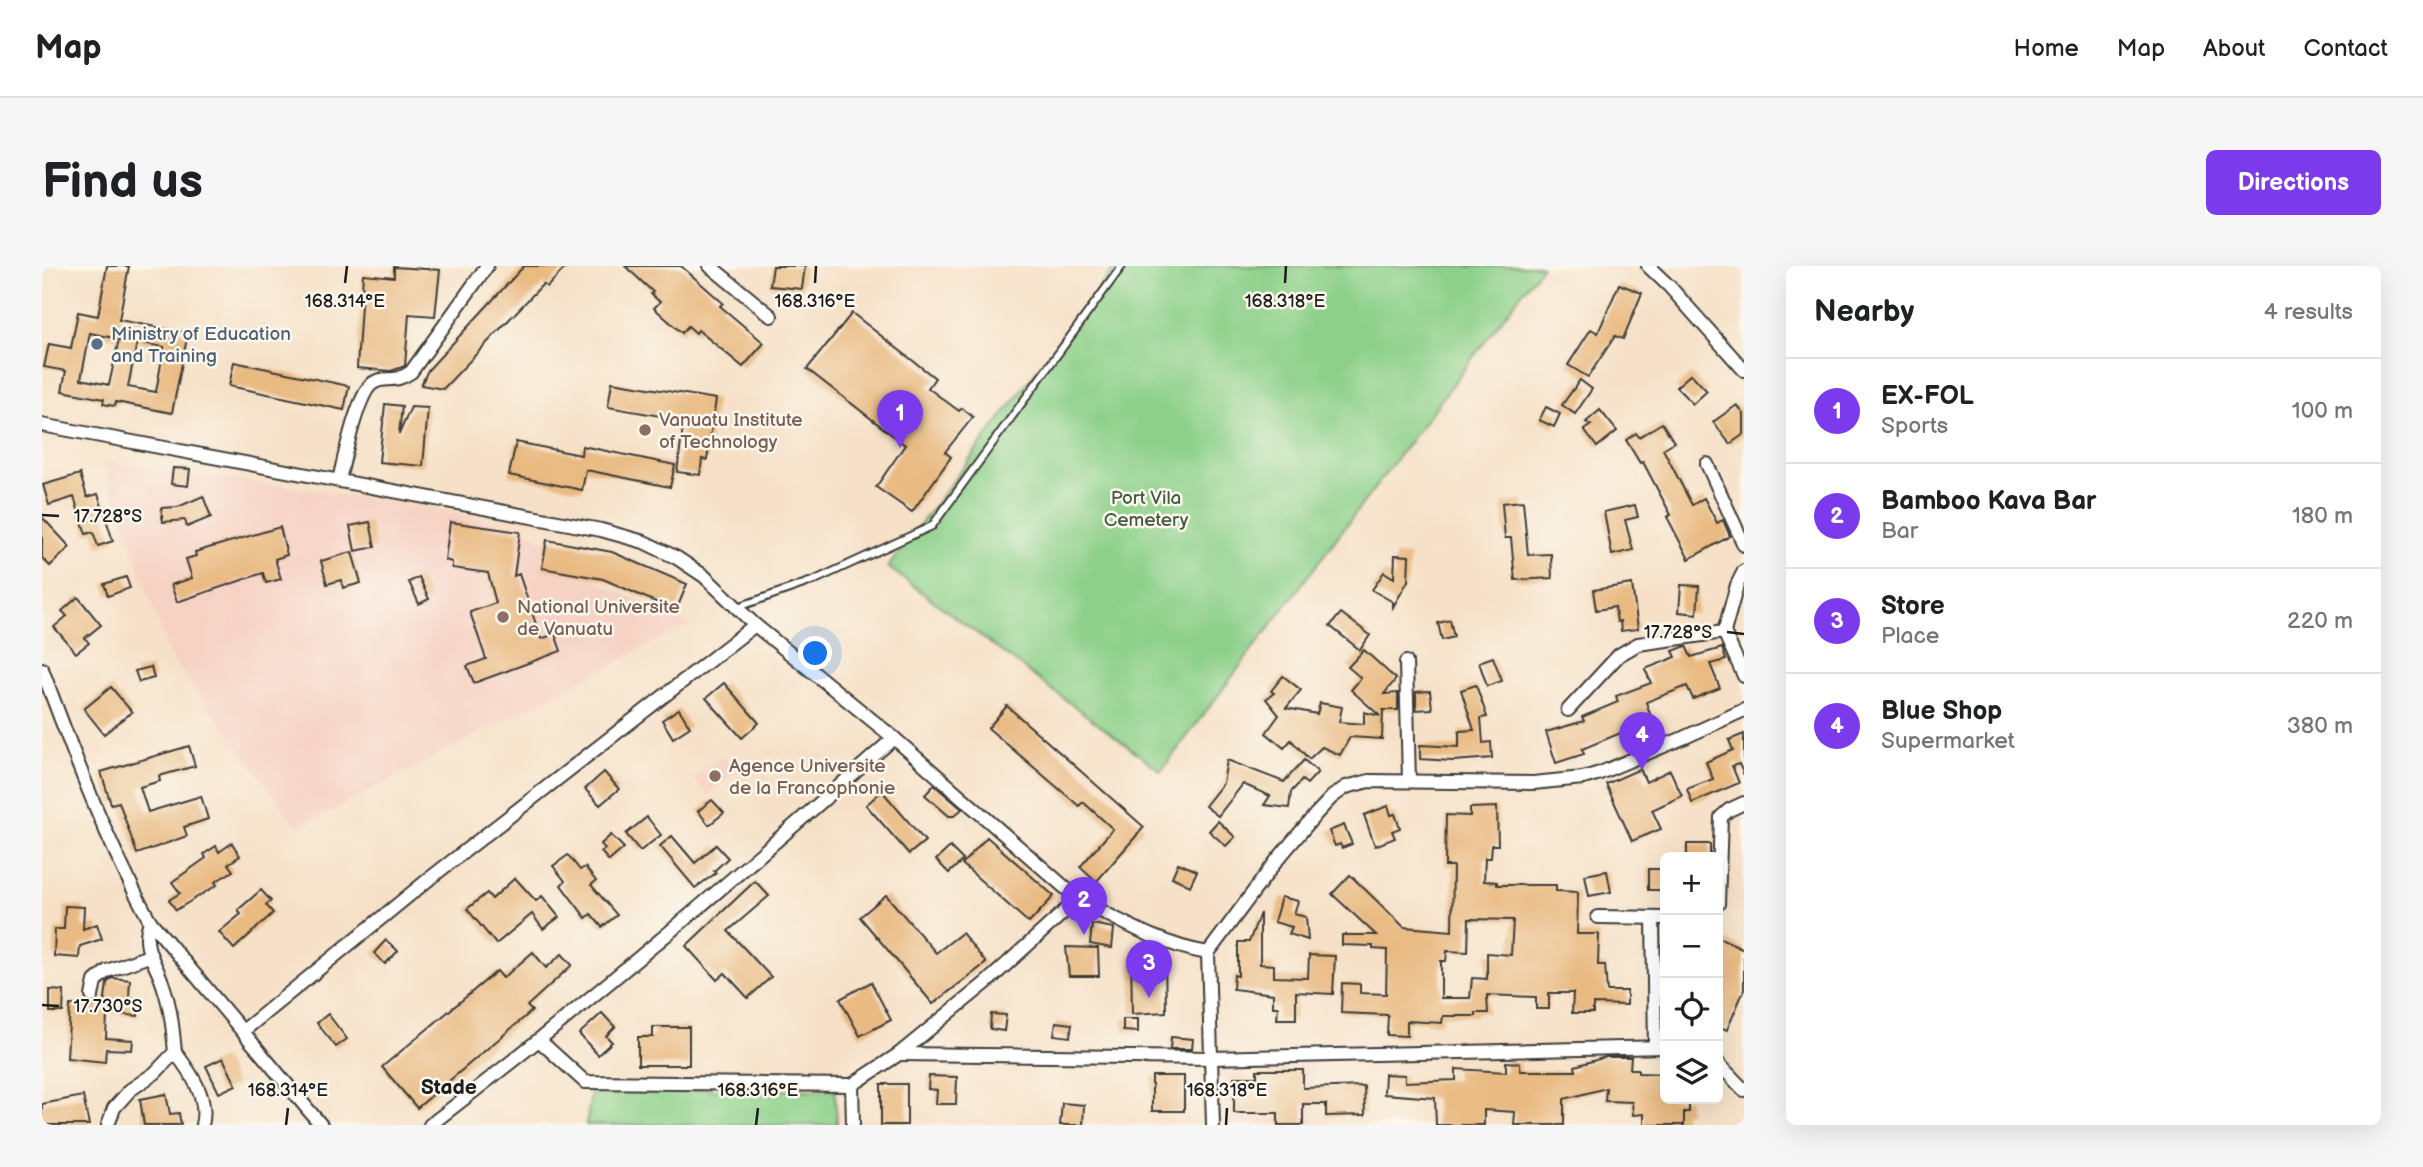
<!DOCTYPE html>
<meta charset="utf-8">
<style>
:root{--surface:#fff;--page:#f6f6f6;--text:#202124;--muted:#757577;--line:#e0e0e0;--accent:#7c3aed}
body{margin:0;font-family:"Balsamiq Sans",sans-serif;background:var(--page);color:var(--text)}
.controls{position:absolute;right:21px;bottom:21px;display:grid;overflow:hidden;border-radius:10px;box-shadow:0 7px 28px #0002}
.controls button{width:63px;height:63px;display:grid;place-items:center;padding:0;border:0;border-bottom:2px solid var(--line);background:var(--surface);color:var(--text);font:35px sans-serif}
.you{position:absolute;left:774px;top:388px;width:24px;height:24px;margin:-18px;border:5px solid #fff;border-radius:50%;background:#1a73e8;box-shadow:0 0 0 10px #1a73e833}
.badge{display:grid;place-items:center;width:46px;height:46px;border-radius:50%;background:var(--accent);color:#fff;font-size:23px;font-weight:700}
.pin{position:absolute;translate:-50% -58px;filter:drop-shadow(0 2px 4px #0008)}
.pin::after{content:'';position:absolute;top:37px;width:24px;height:21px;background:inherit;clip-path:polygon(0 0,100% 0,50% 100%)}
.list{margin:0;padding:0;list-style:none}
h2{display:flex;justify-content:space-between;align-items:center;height:91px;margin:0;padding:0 28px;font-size:30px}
h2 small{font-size:23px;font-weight:400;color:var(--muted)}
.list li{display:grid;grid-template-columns:46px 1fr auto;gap:21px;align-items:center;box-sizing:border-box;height:105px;padding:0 28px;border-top:2px solid var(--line)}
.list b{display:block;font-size:26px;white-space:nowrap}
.list p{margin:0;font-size:23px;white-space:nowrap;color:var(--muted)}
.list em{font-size:23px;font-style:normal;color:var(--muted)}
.icon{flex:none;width:38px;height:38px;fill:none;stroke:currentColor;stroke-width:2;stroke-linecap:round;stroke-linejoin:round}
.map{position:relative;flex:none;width:1702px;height:859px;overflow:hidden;border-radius:10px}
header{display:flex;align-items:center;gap:42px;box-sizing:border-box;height:98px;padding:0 35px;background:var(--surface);border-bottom:2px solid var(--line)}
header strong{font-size:33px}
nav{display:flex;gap:38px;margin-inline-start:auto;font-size:24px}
.intro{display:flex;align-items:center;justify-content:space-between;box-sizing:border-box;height:168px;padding:0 42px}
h1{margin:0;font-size:49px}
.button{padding:18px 32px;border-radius:10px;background:var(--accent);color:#fff;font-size:24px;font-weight:700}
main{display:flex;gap:42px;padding:0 42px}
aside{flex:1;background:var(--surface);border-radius:10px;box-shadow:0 7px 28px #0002}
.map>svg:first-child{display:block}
.built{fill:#f6d2c4}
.green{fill:#8cd089;stroke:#547652;stroke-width:2}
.building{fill:#e9ba82;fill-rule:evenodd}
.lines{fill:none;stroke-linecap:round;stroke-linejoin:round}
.lane-casing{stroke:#3d3a36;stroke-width:10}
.street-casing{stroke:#3d3a36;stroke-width:16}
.lane{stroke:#fff;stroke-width:6}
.street{stroke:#fff;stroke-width:12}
.ticks{fill:none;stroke:#1c1c1c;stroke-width:2.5}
.service-dot{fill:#5c6f8a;stroke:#fbf7ec;stroke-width:2.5}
.education-dot{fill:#8d6e63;stroke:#fbf7ec;stroke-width:2.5}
.labels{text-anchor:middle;stroke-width:5;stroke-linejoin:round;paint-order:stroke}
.service-label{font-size:19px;fill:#4e5e75;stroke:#fbf7ec;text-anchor:start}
.education-label{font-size:19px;fill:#785e54;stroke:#fbf7ec;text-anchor:start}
.park-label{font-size:19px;fill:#435b42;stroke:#fbf7ec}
.neighbourhood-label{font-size:21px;font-weight:bold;fill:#1c1c1c;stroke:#fbf7ec}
.ticks-label{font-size:18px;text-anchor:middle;fill:#1c1c1c;stroke:#fbf7ec;stroke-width:5;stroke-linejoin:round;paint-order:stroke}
</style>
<header>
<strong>Map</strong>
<nav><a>Home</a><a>Map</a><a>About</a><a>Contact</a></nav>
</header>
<div class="intro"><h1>Find us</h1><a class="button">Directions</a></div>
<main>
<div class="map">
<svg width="1702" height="859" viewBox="0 0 1702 859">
<rect width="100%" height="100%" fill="#fbf7ec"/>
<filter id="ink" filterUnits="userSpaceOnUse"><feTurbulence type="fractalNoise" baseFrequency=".0143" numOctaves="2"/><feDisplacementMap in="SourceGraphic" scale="14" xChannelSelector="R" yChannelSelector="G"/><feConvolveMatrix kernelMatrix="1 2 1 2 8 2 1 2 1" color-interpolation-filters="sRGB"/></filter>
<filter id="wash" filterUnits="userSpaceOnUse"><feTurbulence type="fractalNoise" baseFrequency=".00686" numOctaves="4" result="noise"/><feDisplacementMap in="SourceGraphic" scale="28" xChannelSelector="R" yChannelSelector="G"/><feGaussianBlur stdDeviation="1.57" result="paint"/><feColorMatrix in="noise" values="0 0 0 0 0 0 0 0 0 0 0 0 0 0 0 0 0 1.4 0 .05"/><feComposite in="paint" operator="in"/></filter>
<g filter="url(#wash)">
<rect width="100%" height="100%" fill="#f6e1c8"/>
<g class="built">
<polygon points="60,195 389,241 488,266 564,320 647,358 256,562 128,390"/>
<polygon points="680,490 693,506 666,529 652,513"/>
<polygon points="1270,794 1272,836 1269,859 1184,859 1182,797"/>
</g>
<g class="green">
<polygon points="1074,0 1500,0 1119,505 846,301"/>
<polygon points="550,823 793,824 795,859 544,859"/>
</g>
<g id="blocks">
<g class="building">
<path d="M65,0H87L77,54L146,67L130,147L74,136L73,140L61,138L62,133L20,125L24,105L2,101L7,78L29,82L36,46L56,50ZM48,67L77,73L67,119L39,113ZM95,76L122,81L114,126L86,121Z"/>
<polygon points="482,0 525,0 505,21 501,18 401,123 379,119 386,104"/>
<polygon points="583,0 639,0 681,37 678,40 722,77 701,101 656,64 654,67 646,60 640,67 612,42 618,36 609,28 611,26"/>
<polygon points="731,0 763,0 760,23 728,20"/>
<polygon points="352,1 398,4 393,50 367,48 363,100 349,105 315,102 321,8 352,11"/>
<polygon points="1577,18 1600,27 1581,73 1573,70 1546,111 1526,99 1549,63 1556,67"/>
<polygon points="810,47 893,112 886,122 917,145 920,142 931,151 903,186 909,191 870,246 834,221 863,179 765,103"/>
<polygon points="192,96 307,120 302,144 187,120"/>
<polygon points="1649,108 1665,125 1651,138 1634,121"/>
<polygon points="1538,114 1550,123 1533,148 1520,139"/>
<polygon points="570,116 674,133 665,194 660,193 658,209 635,206 642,154 566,141"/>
<polygon points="343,138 360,140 357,168 369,141 386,142 381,200 337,196"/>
<polygon points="1695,139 1702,148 1702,168 1688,178 1671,156"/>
<polygon points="1504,141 1518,148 1512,161 1497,154"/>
<polygon points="1558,144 1575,165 1555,181 1542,164 1549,159 1544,156"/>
<polygon points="1620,157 1632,176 1621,183 1650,239 1662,232 1675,257 1681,254 1688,270 1647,293 1625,251 1629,249 1601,196 1598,197 1584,174 1594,167 1597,171"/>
<polygon points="474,176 539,189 540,180 633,199 628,221 544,204 540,224 467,209"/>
<polygon points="131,202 148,203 146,220 129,218"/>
<polygon points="38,208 45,231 56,228 71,275 56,280 51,266 44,268 32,231 7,239 1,219"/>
<polygon points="161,230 169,251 145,261 143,254 121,256 119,242 136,241"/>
<polygon points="1481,235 1486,289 1509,288 1510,312 1473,314 1469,272 1463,272 1460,237"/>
<polygon points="1593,239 1596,251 1583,254 1591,284 1570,289 1562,246"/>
<polygon points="0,251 28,281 8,300 0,292"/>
<polygon points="328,256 333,281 313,285 308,260"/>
<polygon points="408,256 478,266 472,310 477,308 499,373 513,368 519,385 432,417 425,400 444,393 428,346 454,337 446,307 410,302 410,296 403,294"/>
<polygon points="238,261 245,289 233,293 239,313 224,317 221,307 135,336 129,319 150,312 144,293 154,290 153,286"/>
<polygon points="505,274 570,286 645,318 634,345 561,313 500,302"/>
<polygon points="310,286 319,317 301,322 299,314 285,318 279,295"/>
<polygon points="1353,289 1367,290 1366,315 1351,341 1351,336 1330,324 1342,306 1352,312"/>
<polygon points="84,311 88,322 66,330 62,318"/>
<polygon points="377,311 387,333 377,338 367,316"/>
<polygon points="1590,318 1596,363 1579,365 1578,355 1575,356 1573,341 1554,344 1551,324"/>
<polygon points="1639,319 1657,320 1655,348 1637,346"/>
<polygon points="36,331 59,359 43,372 47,377 34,387 12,361 25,350 20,345"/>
<polygon points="1299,347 1328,369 1318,384 1288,360"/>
<polygon points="1408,354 1412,371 1400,374 1396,357"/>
<polygon points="1644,380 1649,391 1680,382 1684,394 1668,398 1678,422 1651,433 1645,420 1604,436 1610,454 1540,483 1542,488 1514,497 1504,466 1542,455 1540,451 1576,436 1574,430 1609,417 1603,403 1634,391 1631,385"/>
<polygon points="1322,384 1354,413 1342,428 1356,427 1356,444 1341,444 1340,473 1308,471 1298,489 1280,481 1267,493 1249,474 1242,482 1224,467 1237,449 1224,433 1232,427 1229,425 1241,410 1259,424 1244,442 1275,448 1278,437 1300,441 1297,456 1322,458 1322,446 1338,450 1309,424 1319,412 1306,401"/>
<polygon points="1451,391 1460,415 1445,420 1437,396"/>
<polygon points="109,401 112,412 97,416 93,405"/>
<polygon points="682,417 717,457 700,472 664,432"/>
<polygon points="1434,419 1445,451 1439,452 1441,477 1449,476 1450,492 1411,495 1378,493 1378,479 1417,481 1417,465 1432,464 1419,424"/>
<polygon points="69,421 90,446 62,468 42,443"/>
<polygon points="1388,425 1390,443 1374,444 1374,426"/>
<polygon points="965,440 1102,561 1054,616 1038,601 1071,563 1041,536 1037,540 946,462"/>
<polygon points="637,443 648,461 631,472 620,454"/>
<polygon points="1702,468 1702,509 1697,498 1690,500 1697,517 1650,537 1645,523 1671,513 1664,496 1691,484 1687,474"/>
<polygon points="147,480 153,500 117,510 118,515 98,521 106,546 159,530 166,553 142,561 145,570 95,588 77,536 69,538 59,506"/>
<polygon points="1185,494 1242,516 1262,494 1276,506 1265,518 1260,514 1249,526 1247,542 1222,539 1228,530 1201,518 1176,550 1163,540 1181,517"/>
<polygon points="1598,503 1604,516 1628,504 1640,530 1610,544 1619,563 1590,575 1564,518"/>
<polygon points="562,506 577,523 558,539 543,523"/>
<polygon points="892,519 920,543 912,550 907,550 883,529"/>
<polygon points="840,525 883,575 867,588 824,539"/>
<polygon points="670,534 682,547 667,559 656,545"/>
<polygon points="1346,540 1349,549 1353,548 1358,562 1350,565 1353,572 1333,580 1322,549"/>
<path d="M1455,541L1456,579H1450L1449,592H1443L1442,615L1455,616V619H1514V625L1536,626L1535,668H1557L1556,699H1563L1565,725H1585V739L1551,738V747H1530L1531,727H1507V743H1494V731L1445,729L1446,747H1434V750H1401L1400,757L1365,755V770L1345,769L1346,749L1299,747L1300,717L1318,718V727L1344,728L1345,684L1331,683V680L1300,679V669H1334L1290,628L1308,609L1362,661L1410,665L1411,600H1403L1404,549L1428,550V542ZM1427,653L1471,654L1469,689L1445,687V713L1430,712L1428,732H1399V695H1404L1405,685L1426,686Z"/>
<polygon points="605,551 619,569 598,585 584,568"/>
<polygon points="1176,555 1193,571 1184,580 1167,565"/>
<polygon points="1302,559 1310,578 1300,582 1298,578 1293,580 1287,565"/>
<polygon points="569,569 582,582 567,595 559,586 563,583 559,578"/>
<polygon points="630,570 653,597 674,579 686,592 672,605 674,607 653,622 618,580"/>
<polygon points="945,571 1012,630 987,657 920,598"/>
<polygon points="190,577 198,590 186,598 191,605 173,616 175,619 134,644 127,634 138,627 130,616 164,592 162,588 174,580 177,586"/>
<rect x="1645" y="578" width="23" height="13"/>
<polygon points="908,581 921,594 907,607 894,594"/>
<polygon points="526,589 538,604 543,601 554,615 549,619 575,649 560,661 549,648 544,652 519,619 523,615 511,600"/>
<polygon points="1136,597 1155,605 1148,620 1130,611"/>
<rect x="1606" y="603" width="17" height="21"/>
<polygon points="1565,605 1569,626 1547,630 1543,609"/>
<polygon points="473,612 494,635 500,630 517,651 501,663 490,648 454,678 425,643 445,627 450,633"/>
<polygon points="713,615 727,630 686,665 729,711 706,732 683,707 675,714 644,680"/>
<polygon points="219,624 229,635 224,639 231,647 192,683 177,666 199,648 196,644"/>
<polygon points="844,629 894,687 920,667 944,697 891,738 818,651"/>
<polygon points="1239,631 1256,635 1252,648 1264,651 1266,674 1247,668 1250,661 1232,656"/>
<polygon points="23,640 42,641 41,663 55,658 60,673 38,680 37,692 12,690 13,663 22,663"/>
<polygon points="1218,647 1218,698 1232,699 1232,711 1266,712 1267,689 1293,690 1291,728 1254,726 1254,753 1235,753 1236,741 1231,741 1231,728 1191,723 1192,709 1196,710 1196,676 1207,676"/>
<polygon points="1050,658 1072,662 1070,682 1048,678"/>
<polygon points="1676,671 1702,683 1702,724 1685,764 1676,760"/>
<polygon points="344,674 356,685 343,698 332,687"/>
<polygon points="1024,681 1056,682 1057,710 1027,710"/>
<polygon points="491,686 504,702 520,688 530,699 485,740 490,745 375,842 340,801 455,705 461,712"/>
<polygon points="1089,690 1123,690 1124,746 1090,748"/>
<polygon points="70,712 88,714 87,732 97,733 96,750 65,747 64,772 91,774 90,784 64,783 63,796 25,792 28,739 62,740 65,717"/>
<polygon points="829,716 849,754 818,770 798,733"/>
<polygon points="8,724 22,725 21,746 8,746"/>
<polygon points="560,747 573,761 564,770 570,776 556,789 537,768"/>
<polygon points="286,748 305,773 294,781 275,757"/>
<polygon points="949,748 964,749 962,765 948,763"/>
<polygon points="1081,753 1096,753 1096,766 1081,765"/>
<polygon points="1014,756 1030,758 1028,771 1012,769"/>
<polygon points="611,761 647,761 647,799 596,799 596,771 611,771"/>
<polygon points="1129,771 1151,773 1150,783 1128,783"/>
<polygon points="1564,791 1589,791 1588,803 1596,803 1596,807 1623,808 1623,833 1647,833 1647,846 1642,846 1642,859 1602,859 1602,848 1591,849 1590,836 1563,835 1564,822 1522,833 1522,859 1472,859 1473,846 1442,844 1442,859 1394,859 1393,832 1342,828 1343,808 1363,809 1363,816 1414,814 1414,803 1464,806 1464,796 1478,797 1478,805 1534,805 1533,800"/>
<polygon points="181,792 194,819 177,827 164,800"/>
<polygon points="1215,804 1261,804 1261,822 1322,820 1323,849 1284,850 1284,838 1261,838 1261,859 1236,859 1236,847 1192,847 1192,811 1215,811"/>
<polygon points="887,810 915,811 914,838 894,838 895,824 886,823"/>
<rect x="1110" y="810" width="32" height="35"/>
<rect x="839" y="818" width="26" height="41"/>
<polygon points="124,828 128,848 137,847 139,859 102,859 98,833"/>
<polygon points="41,830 47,859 0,859 0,838"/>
<polygon points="1020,837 1042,839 1041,859 1018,859"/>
</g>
</g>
</g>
<g filter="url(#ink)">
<use href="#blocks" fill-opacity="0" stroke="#3d3a36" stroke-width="2"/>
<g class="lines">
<g class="lane-casing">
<polyline id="lane" points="696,341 773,314 890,260 1080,0"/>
</g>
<g class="street-casing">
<g id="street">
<polyline points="668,0 729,50"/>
<polyline points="1606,0 1627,20 1702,104"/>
<polyline points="0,159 559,264 602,276 635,292 662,310 713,359 852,472 1036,633"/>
<polyline points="1665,198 1702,279"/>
<path d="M297,214C302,194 316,123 333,116C345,110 352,118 369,106L445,0"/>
<polyline points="1702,305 1695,319 1682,366 1702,410"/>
<polyline points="1364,396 1367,515"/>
<path d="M0,403C32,489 64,575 108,655L279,859"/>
<polyline points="1526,444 1577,389 1596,378 1682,366"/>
<polyline points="1676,638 1679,551 1687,544 1702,537"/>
<polyline points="1556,651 1623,652"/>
<polyline points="1611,652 1613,780"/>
<polyline points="1166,687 1235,594 1274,548 1290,531 1304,521 1327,515 1491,517 1541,512 1558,507 1641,472 1702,444"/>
<polyline points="50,730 53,715 65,705 107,690"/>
<polyline points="201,765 387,613 713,359"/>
<path d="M498,775L543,816L810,819L857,788L945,716L1036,633C1079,655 1118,679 1166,687L1171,859"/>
<path d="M133,786C149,807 167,832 160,859"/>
<polyline points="857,788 1170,792 1623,781"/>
<polyline points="1676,797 1702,824"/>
<polyline points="810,819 811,859"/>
<path d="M66,859L72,842L88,824L113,807L133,786C131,765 129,743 122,722C115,696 98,684 108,655"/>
<path d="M388,859C548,737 701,605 852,472"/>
</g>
</g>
<use href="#lane" class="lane"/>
<use href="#street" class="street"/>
</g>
</g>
<path class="ticks" d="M303,17L305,0M773,17L774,0M1243,17L1244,0M0,249L17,250M1685,366L1702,368M0,739L17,740M244,859L246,842M714,859L716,842M1184,859L1185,842"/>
<circle class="service-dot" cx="55" cy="78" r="7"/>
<g class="education-dot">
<circle cx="603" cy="164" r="7"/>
<circle cx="461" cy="351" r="7"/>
<circle cx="673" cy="510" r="7"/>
</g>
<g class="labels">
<g class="service-label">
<text x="69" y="74">Ministry of Education<tspan x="69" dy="22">and Training</tspan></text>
</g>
<g class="education-label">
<text x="617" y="160">Vanuatu Institute<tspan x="617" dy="22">of Technology</tspan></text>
<text x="475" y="347">National Universite<tspan x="475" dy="22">de Vanuatu</tspan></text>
<text x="687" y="506">Agence Universite<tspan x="687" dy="22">de la Francophonie</tspan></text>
</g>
<g class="park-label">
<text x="1104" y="238">Port Vila<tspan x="1104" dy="22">Cemetery</tspan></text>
</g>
<g class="neighbourhood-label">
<text x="407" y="828">Stade</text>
</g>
</g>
<g class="ticks-label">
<text x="303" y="41">168.314°E</text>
<text x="773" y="41">168.316°E</text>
<text x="1243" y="41">168.318°E</text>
<text x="66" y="256">17.728°S</text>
<text x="1636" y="372">17.728°S</text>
<text x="66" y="746">17.730°S</text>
<text x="246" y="830">168.314°E</text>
<text x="716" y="830">168.316°E</text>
<text x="1185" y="830">168.318°E</text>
</g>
</svg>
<div class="controls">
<button>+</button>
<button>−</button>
<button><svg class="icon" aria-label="locate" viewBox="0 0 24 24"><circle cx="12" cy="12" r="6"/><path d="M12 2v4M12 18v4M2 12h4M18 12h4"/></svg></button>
<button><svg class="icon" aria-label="layers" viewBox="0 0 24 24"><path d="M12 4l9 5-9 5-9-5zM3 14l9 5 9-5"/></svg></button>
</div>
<div class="you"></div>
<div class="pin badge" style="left:858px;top:182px">1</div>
<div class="pin badge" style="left:1042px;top:669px">2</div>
<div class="pin badge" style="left:1107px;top:732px">3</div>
<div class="pin badge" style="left:1600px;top:504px">4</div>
</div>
<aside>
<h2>Nearby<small>4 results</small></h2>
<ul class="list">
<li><span class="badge">1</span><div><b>EX-FOL</b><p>Sports</p></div><em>100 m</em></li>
<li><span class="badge">2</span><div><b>Bamboo Kava Bar</b><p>Bar</p></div><em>180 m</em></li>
<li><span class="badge">3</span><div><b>Store</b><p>Place</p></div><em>220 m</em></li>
<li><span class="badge">4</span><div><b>Blue Shop</b><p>Supermarket</p></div><em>380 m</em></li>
</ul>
</aside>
</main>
